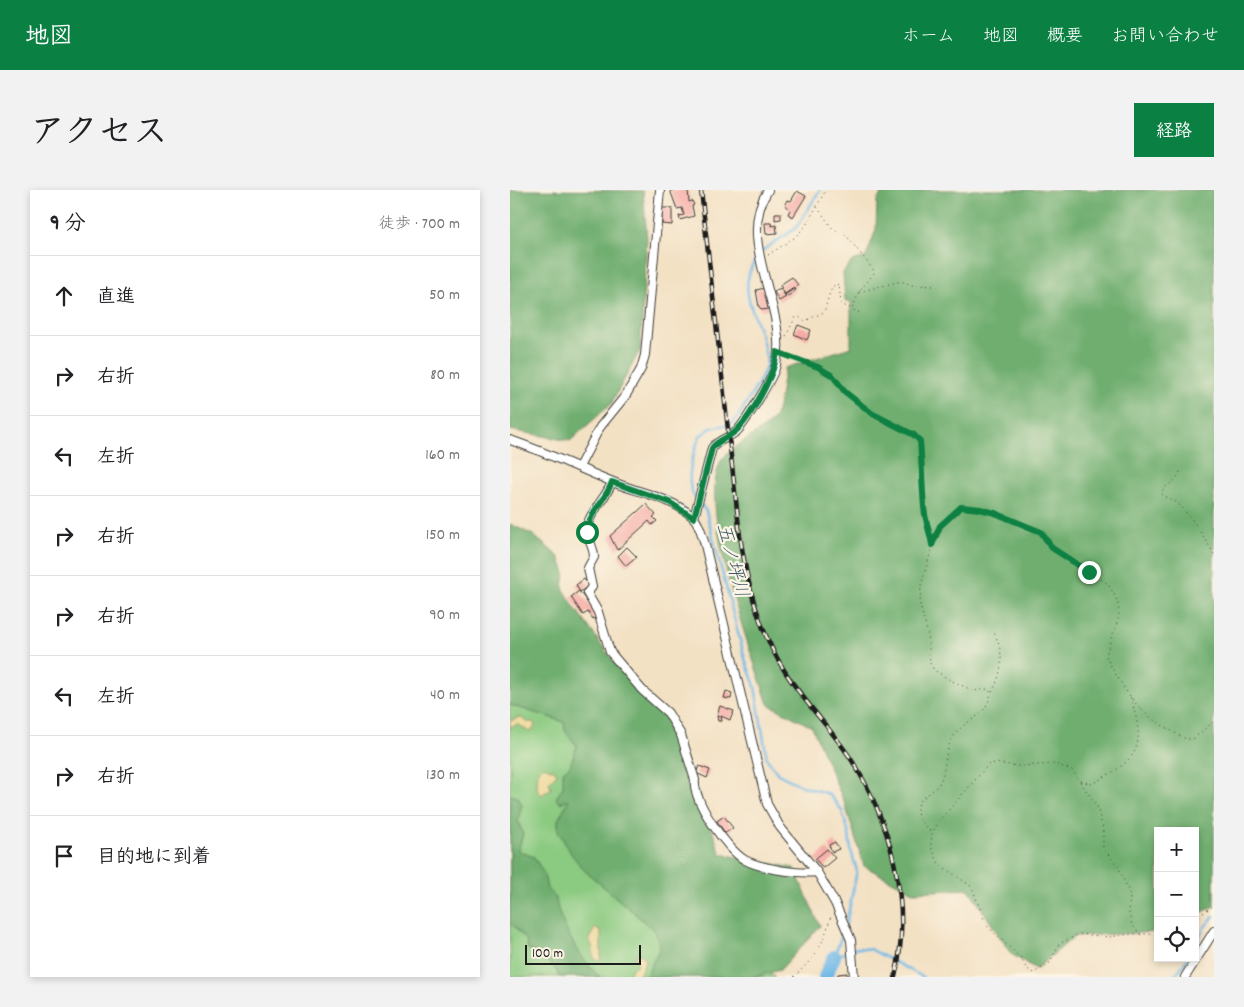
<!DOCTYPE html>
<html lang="ja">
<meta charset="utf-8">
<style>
:root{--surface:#fff;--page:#f2f2f2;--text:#202124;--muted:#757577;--line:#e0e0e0;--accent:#0b8043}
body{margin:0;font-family:Dekko,"Klee One",sans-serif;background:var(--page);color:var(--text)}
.controls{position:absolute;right:15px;bottom:15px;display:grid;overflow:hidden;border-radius:0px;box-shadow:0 2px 8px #0003}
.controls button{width:45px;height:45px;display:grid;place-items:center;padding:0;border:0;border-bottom:1px solid var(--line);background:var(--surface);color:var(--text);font:25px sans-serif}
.scale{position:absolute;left:15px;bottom:12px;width:116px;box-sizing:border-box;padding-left:5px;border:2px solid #1c1c1c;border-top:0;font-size:14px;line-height:18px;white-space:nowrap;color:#1c1c1c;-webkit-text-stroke:4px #fcf5e5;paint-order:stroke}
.stop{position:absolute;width:15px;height:15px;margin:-11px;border:4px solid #0b8043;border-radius:50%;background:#fff}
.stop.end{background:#0b8043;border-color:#fff;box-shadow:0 1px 5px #0008}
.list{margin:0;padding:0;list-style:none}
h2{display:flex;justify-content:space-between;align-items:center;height:65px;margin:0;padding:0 20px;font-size:21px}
h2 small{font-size:16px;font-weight:400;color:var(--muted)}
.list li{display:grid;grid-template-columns:32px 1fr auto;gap:15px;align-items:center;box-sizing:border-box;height:80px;padding:0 20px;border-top:1px solid var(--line)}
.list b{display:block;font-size:19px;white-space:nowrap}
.list em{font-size:16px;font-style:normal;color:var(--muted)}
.icon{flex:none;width:28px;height:28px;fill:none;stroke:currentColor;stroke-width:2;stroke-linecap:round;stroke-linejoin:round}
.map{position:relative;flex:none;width:704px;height:787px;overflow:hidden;border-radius:0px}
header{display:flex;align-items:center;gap:30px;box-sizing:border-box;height:70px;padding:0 25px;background:var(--accent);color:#fff}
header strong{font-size:24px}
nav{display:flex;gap:28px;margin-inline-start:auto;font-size:18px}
.intro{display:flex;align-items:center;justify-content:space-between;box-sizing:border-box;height:120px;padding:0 30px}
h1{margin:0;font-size:35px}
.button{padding:12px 22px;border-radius:0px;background:var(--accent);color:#fff;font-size:18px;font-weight:700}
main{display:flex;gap:30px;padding:0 30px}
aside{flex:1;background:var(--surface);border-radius:0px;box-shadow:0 2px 8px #0003}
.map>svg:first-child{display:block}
.green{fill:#8bca81;stroke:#54734e}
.forest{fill:#70ae6f;stroke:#466546}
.sand{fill:#eeda9e;stroke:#857b5d}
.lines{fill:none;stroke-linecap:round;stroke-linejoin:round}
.stream{stroke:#6eb8e7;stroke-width:2.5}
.river{stroke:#6eb8e7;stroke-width:14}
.building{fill:#f6aca6}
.minor-casing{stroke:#3c3a35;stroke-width:10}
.path{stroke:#3c3a35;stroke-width:1;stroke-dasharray:1 4;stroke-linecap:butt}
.minor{stroke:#fff;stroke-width:8}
.rail-casing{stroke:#1c1c1c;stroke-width:4.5}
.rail{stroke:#fcf5e5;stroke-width:2.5;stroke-dasharray:8;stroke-linecap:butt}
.route{stroke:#0b8043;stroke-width:6}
.labels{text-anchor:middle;stroke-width:4.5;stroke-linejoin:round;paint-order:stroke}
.water-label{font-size:19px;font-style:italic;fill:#3d5a6d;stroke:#fcf5e5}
</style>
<header>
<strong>地図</strong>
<nav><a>ホーム</a><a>地図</a><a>概要</a><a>お問い合わせ</a></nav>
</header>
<div class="intro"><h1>アクセス</h1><a class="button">経路</a></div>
<main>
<aside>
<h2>9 分<small>徒歩 · 700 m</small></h2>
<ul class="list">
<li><svg class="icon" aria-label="ahead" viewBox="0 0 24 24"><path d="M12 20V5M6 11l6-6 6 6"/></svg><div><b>直進</b></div><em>50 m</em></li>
<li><svg class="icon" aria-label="right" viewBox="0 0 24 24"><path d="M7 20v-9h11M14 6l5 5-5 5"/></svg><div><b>右折</b></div><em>80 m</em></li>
<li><svg class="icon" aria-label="left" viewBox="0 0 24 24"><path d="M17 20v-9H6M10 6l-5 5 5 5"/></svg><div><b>左折</b></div><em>160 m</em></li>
<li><svg class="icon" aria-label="right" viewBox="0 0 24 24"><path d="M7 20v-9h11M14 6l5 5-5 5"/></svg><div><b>右折</b></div><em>150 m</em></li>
<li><svg class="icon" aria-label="right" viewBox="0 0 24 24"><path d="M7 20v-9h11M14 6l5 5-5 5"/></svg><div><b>右折</b></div><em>90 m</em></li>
<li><svg class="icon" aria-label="left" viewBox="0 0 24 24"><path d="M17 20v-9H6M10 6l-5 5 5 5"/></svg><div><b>左折</b></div><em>40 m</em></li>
<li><svg class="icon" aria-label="right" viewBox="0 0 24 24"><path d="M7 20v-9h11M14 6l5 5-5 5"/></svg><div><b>右折</b></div><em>130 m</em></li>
<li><svg class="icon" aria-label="arrive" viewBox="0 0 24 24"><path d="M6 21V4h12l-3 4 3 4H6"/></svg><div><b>目的地に到着</b></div></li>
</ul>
</aside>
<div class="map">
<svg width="704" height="787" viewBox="0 0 704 787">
<rect width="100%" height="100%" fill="#fcf5e5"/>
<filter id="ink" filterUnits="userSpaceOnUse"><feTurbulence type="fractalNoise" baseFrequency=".02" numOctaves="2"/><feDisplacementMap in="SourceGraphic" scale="10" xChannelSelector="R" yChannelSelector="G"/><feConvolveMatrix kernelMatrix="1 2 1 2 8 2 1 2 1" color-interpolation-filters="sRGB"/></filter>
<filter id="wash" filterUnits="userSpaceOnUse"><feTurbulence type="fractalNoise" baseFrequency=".0096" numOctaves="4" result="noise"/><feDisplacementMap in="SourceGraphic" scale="20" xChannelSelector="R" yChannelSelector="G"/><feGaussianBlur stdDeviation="1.12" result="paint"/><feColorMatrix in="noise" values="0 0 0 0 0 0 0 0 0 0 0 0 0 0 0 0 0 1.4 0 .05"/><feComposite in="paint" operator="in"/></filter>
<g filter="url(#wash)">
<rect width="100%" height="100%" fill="#f3e1c4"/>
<polygon class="green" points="0,443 187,712 265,787 0,787"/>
<g class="forest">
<polygon points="0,0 133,1 137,49 130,160 101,214 60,251 0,240"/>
<path d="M373,0H704V716L685,726V641H648V742L565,746L526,779L501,764L459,699L403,702L354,676L335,614L302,537L258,514C241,462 188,321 210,273C218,256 256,242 265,226C270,215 272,191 275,178L341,157V111H335L333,83L342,71L356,67L366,39L367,11Z"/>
<polygon points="0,334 23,345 49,367 55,383 53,398 63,415 108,478 156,526 167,547 211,664 284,678 310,736 270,780 243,787 133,787 137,785 150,757 145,741 74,680 62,665 48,641 48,630 59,609 50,613 46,608 53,597 53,581 60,576 67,556 55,541 54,532 0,515"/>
<path d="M0,605L8,607L12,615L8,630L13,644L8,661L24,667L34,684L37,699L46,708C47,729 73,775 91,787H49C46,774 29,765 18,759L16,750L0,732Z"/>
</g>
<g class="sand">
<polygon points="10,527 17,532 23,532 25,535 23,540 19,542 8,534 0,537 0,531"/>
<polygon points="33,576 44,580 47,584 39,592 41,599 31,605 27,599 28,581"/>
<polygon points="85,738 91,741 91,770 88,771 83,766 83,758 79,749"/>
<path d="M127,764H131L135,770C133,776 132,782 127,787H116L121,782V779L128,774L125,767Z"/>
</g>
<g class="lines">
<g class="stream">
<polyline points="252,61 286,38 310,0"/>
<path d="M186,309C173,293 183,264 190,246L201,238L221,234L225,231C234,217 251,192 256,177C258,173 256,167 255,162C250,126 223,103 247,67"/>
<polyline points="190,313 196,321 235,469 245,496 257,569 268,584 292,596 319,604 332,621 339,644 341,661 347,681 336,734"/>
<polyline points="685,755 694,738 704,726"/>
<polyline points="324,767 334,739"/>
<polyline points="324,767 347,758 360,759 413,787"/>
<polyline points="662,787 667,783 678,768"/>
</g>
<polyline class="river" points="315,787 324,767"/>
</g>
<g id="blocks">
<g class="building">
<polygon points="160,0 178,0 179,12 182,11 184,15 182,16 184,26 170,30 169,26 174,25 172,18 167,19"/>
<polygon points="287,1 296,6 283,27 278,24 280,20 275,14 277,10 281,11"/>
<polygon points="152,18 162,18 162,35 152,34"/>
<polygon points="265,23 271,23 271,29 265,30"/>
<polygon points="255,33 261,33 262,36 266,35 267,43 256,44"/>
<polygon points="282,87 288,95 275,104 270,95"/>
<polygon points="255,98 258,119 252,120 249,117 246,100"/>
<polygon points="270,98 276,107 269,111 264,102"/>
<polygon points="285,98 286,100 277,107 275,105"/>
<polygon points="288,135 301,140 297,150 284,144"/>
<polygon points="136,314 146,325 143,327 147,331 142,335 139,331 107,360 100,346"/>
<polygon points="117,357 127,367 116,376 108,366"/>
<polygon points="74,389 79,395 70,402 66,395"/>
<polygon points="69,401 88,426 83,429 78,422 73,425 61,407"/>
<polygon points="216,501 222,503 221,509 214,508"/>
<polygon points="210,516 224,521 220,530 211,526 212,531 208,531 207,526 210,526 207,525"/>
<polygon points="189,576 200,580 197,588 186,583"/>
<polygon points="214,626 223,638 215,643 207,631"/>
<polygon points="325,652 329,659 322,662 319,655"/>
<polygon points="317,659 325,668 313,678 305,669"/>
<polygon points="337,783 337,787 328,787 328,784"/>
</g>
</g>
</g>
<g filter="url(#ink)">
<use href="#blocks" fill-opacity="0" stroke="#3c3a35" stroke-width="1"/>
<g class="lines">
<g class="minor-casing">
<g id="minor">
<path d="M0,250C36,262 68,278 103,292C129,303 161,307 183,327C190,334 192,345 195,355L257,614L270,637L307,682L325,713L341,750L344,787"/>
<polyline points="69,277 90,237 116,205 131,179 135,165 150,0"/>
<path d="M102,292C97,307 79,323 77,337C76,348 84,356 84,367L78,378L82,397L77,403L88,422L100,462L132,500L158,523L171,545L185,590C182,610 217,660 235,670C252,679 288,684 307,682"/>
<path d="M184,328L202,258C209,249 219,248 227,241C236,231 263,188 266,175C280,120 224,53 258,0"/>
<polyline points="675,787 704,741"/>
</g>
</g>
<g class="path">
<polyline points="307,17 323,39 336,45 365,82 349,102 342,119"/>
<polyline points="258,65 284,48 295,37 316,0"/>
<polyline points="349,102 387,92 395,92 400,95 426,96"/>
<polyline points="276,146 285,128 289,127 295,131 314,122 320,102 325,94 329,95 331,114 352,124"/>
<path d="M275,165L308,177L323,186L335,202L363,224L404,245L410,251L409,273L413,284V317L423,355L411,395L410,415L418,445L420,473L424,480L440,490L464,501L478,499L481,503C476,528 459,527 445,544C434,558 437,577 430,592C424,603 407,607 407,621C407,630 417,637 422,643"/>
<path d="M670,282C664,295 655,294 651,303C655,308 662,308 667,313C683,328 693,346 704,364"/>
<path d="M423,354L430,336L451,317L470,319L485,323L531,342L542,358L597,393C621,426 602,435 596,467C606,485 618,507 633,521C644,532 662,541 676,549H683L704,531"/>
<path d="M482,502C494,480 494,462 483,440"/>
<path d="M571,591L581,594C629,569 637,559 620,506"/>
<polyline points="685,729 704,715"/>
<polyline points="631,745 622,735 618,719 620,711 619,702 608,676 593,658 593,639 587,616 562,580 545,574 508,576 485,573 479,574 431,629 422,643 421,657 429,674 462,697 476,735 511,768 516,778 523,783 539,774 549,754 569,744 600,747 618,744 648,744"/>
<path d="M284,787C308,764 312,757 321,726"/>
</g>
<use href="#minor" class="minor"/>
<g class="rail-casing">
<path id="rail" d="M191,0L230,346C237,391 247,435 271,475C290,508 318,535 339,566C380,628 403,714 385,787"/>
</g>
<use href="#rail" class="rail"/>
</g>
</g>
<g class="lines" filter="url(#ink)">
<path class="route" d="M77,342C78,323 96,310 102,292L159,312L184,328L202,258C209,249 219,248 227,240C242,225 265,184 267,162L308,177L323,186L335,202L363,224L404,245L410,251C412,273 412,295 414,317C415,330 420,342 422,355L430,336L451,317L470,319L485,323L531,342L542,358L579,382"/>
</g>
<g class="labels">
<g class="water-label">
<text transform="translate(224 370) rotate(75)" y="7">五ノ坪川</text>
</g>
</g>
</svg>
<div class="controls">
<button>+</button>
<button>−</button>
<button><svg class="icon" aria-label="locate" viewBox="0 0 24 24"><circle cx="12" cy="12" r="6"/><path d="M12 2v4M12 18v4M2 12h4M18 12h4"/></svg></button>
</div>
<div class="scale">100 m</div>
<div class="stop" style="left:77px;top:342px"></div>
<div class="stop end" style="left:579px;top:382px"></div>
</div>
</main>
